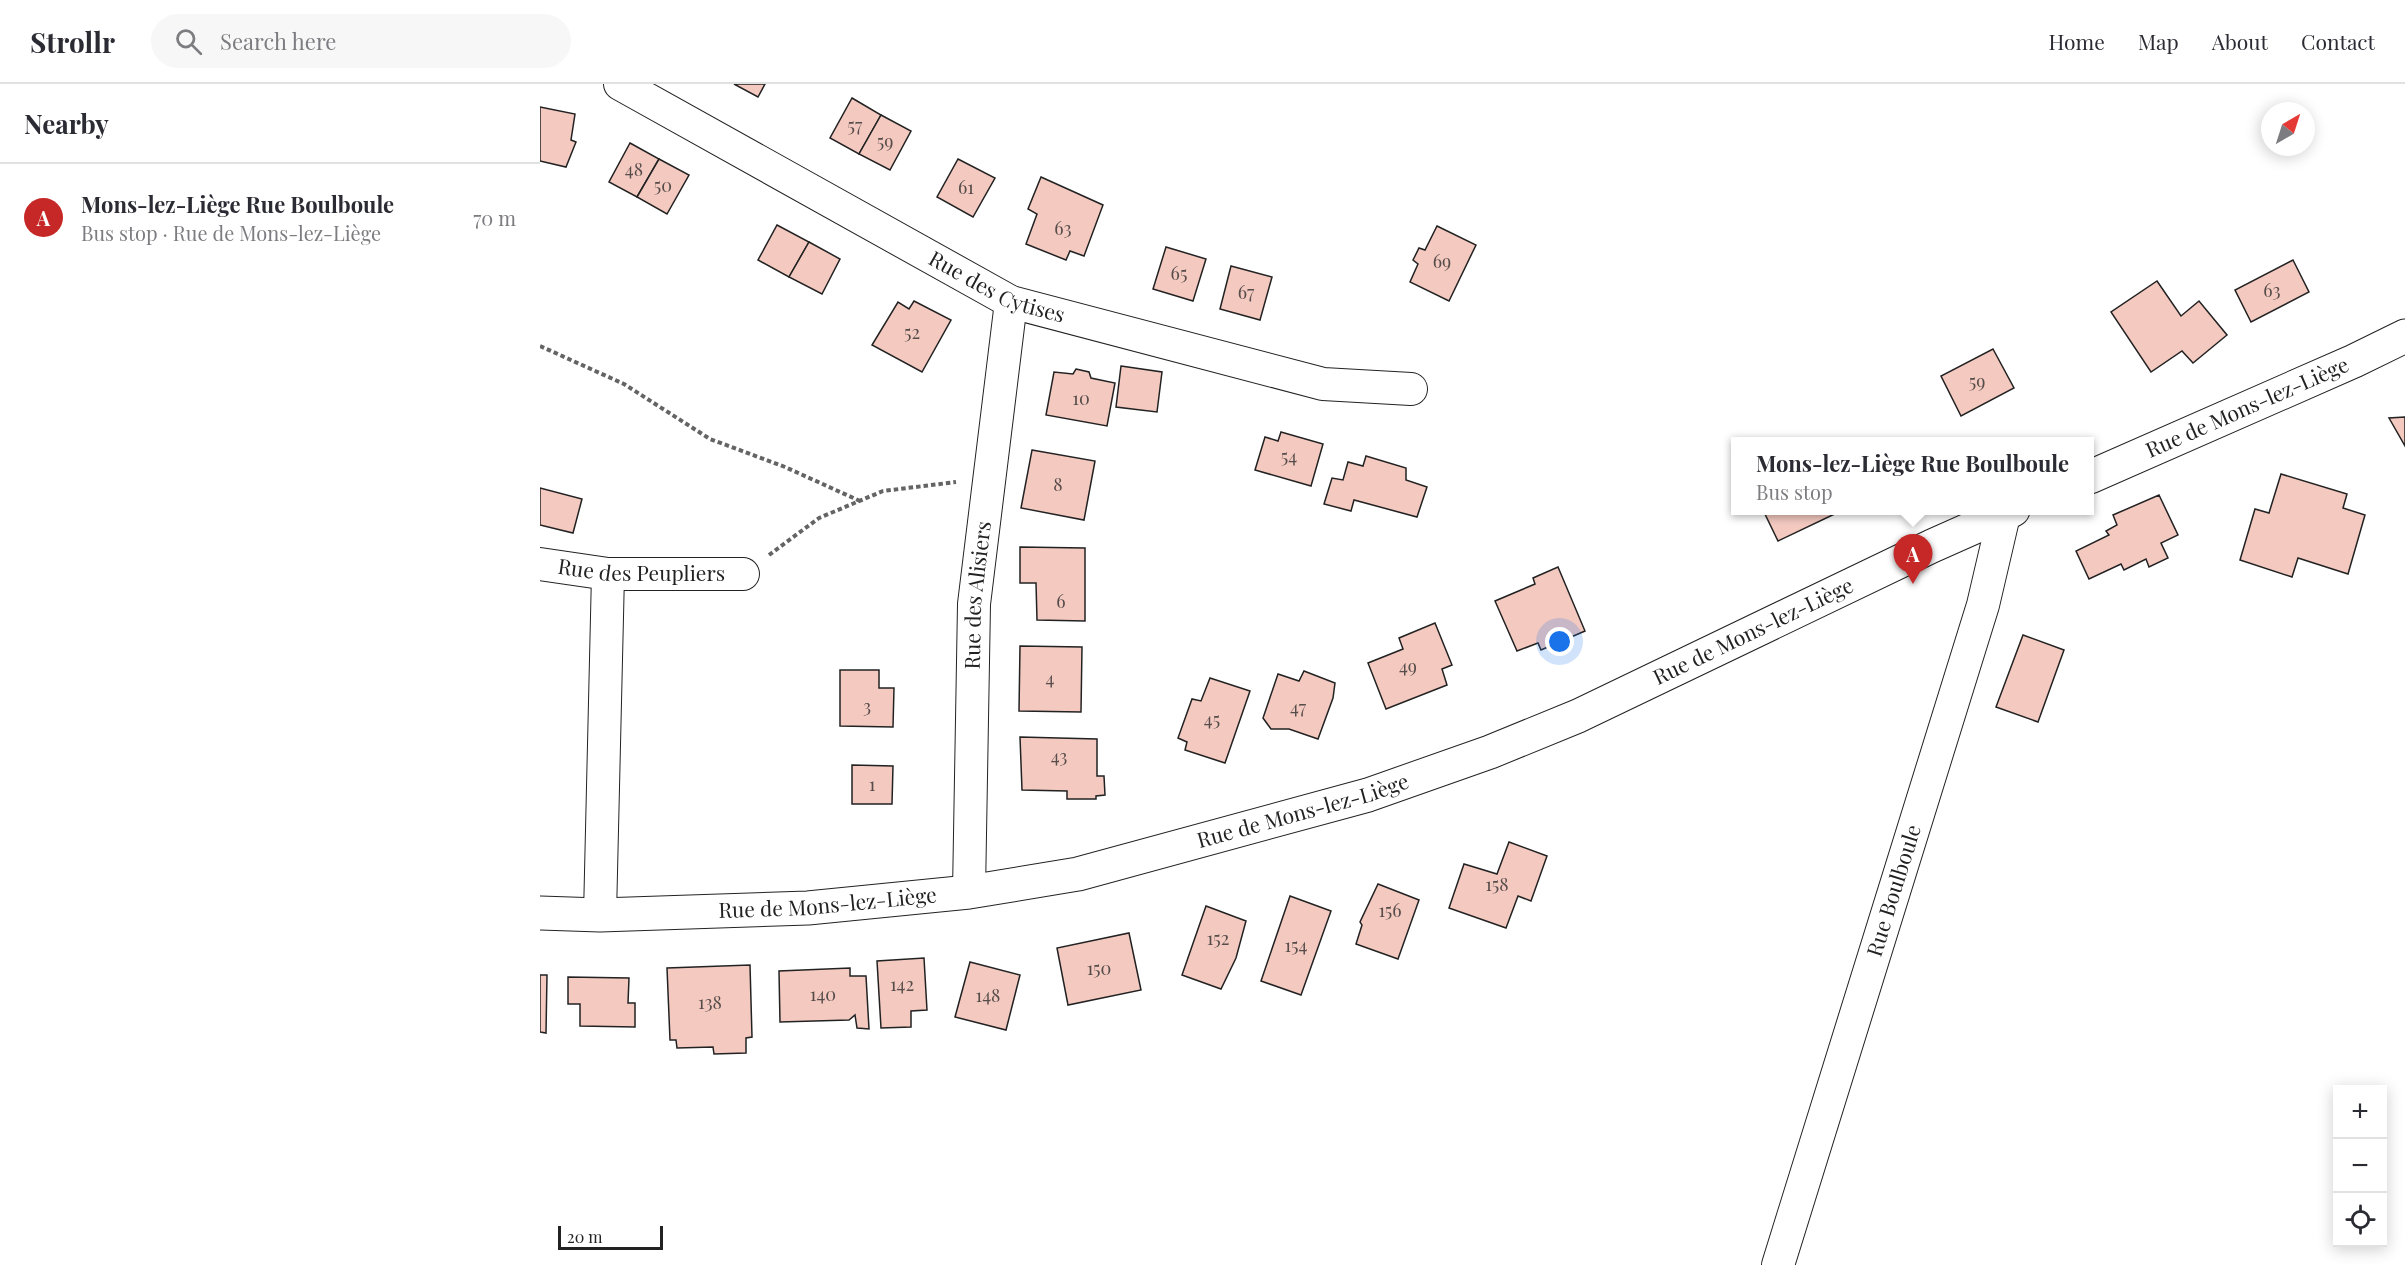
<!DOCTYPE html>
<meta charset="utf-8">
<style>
:root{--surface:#fff;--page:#f7f7f7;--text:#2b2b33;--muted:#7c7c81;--line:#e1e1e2;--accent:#c62828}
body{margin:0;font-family:"Playfair Display",serif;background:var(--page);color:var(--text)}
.controls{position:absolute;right:18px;bottom:18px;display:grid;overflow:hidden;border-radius:0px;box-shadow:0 3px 15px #0003}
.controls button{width:54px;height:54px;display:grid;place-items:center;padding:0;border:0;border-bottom:2px solid var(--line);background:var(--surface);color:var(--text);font:30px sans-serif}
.compass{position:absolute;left:1721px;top:18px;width:54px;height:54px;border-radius:50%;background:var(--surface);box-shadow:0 3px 15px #0003;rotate:39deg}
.scale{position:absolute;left:18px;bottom:15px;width:105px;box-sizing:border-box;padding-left:6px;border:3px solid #222;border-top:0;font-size:16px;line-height:21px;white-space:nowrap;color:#222;-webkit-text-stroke:4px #fff;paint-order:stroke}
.you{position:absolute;left:1020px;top:558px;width:21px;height:21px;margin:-15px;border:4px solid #fff;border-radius:50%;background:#1a73e8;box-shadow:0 0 0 9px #1a73e833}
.badge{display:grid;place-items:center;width:39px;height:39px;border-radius:50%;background:var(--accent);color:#fff;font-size:20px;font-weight:700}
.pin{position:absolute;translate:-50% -50px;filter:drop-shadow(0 2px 3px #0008)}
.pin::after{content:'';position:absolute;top:32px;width:21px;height:18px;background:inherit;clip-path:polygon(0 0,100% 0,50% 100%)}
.popup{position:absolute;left:1191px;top:353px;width:363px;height:78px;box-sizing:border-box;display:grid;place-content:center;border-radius:0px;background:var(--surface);filter:drop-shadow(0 2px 4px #0005);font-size:20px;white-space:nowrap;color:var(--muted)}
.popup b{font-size:22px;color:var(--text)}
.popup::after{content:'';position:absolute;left:50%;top:100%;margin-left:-12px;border:12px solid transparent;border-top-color:var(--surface)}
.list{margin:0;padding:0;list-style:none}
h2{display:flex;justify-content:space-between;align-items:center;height:78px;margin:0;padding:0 24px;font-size:26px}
h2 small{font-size:20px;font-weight:400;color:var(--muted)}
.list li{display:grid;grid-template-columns:39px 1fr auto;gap:18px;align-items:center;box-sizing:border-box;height:108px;padding:0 24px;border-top:2px solid var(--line)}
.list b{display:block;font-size:22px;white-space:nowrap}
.list p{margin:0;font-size:20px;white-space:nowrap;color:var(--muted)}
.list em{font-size:20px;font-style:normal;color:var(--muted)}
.icon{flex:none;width:33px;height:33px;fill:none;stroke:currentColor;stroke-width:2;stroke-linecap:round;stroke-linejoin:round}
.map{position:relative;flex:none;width:1865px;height:1181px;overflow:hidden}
header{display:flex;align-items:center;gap:36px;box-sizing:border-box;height:84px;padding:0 30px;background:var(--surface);border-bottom:2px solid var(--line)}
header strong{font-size:28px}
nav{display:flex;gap:33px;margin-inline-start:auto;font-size:21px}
.search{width:420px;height:54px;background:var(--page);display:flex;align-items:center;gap:15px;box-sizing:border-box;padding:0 21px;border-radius:33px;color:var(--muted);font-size:22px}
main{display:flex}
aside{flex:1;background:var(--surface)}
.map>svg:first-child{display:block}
.building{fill:#f3c9c0;stroke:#222;stroke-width:1.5}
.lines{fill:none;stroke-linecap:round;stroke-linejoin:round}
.minor-casing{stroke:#222;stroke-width:34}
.tertiary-casing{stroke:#222;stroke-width:35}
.path{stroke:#646464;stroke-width:4;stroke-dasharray:4.5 3;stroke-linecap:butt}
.minor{stroke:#fff;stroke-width:32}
.tertiary{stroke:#fff;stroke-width:33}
.labels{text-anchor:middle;stroke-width:4.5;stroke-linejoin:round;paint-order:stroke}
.number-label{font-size:18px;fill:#564c4a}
.street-label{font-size:21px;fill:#222;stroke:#fff}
</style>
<header>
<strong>Strollr</strong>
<div class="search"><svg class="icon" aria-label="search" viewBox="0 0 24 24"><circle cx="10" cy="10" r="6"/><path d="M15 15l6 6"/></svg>Search here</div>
<nav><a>Home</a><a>Map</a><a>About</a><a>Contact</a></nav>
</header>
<main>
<aside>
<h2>Nearby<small></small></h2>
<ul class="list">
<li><span class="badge">A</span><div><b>Mons-lez-Liège Rue Boulboule</b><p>Bus stop · Rue de Mons-lez-Liège</p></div><em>70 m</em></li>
</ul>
</aside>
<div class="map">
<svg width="1865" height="1181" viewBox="0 0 1865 1181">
<rect width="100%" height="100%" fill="#fff"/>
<g class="building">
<polygon points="194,0 225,0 218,13"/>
<polygon points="312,14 341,31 319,70 290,54"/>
<polygon points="0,23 35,30 31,56 36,58 26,83 0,77"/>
<polygon points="341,31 371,47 350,86 319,70"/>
<polygon points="90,59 119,75 97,113 69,98"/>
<polygon points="119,75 149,91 127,130 97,113"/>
<polygon points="418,75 455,94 433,133 397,113"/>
<polygon points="501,93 563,121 544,172 530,167 526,176 486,160 497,130 488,125"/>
<polygon points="237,141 269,158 249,193 218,176"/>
<polygon points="897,142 936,161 909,217 870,198 878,180 873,176 879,164 885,166"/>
<polygon points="269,158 300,175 282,210 249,193"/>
<polygon points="626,163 666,175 653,217 613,205"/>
<polygon points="1753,176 1769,208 1711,238 1695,206"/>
<polygon points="691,182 732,193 720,236 680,225"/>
<polygon points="1617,197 1641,232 1659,217 1687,251 1653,279 1642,267 1611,288 1571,228"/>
<polygon points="374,217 411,236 382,288 332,261 358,218 369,225"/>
<polygon points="1453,265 1474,304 1421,332 1401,292"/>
<polygon points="581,282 622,288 617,328 576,323"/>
<polygon points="536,285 549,288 551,294 575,299 567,342 506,331 514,288 533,290"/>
<polygon points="1865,333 1865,362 1849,334"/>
<polygon points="741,348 783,360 771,402 715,386 725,353 738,357"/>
<polygon points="492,366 555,377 544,436 481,424"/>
<polygon points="826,372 866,384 866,396 887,403 877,433 814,416 811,427 784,420 792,394 803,396 808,378 823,382"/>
<polygon points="1741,390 1807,410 1803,424 1825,431 1808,490 1758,474 1752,493 1700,476 1715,425 1729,429"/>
<polygon points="0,404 42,415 33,449 0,441"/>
<polygon points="1619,411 1638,451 1621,459 1628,474 1609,483 1606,475 1584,486 1581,480 1549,495 1536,467 1569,451 1566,447 1577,441 1573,431"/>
<polygon points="1223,426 1303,426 1238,457"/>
<polygon points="480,463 545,464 545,537 497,536 496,499 480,499"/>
<polygon points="1018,483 1045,547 1001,566 998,559 977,567 955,517 995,500 993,494"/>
<polygon points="895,539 912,581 902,585 907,601 846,625 828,579 863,565 859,554"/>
<polygon points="1483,551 1524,566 1498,638 1456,623"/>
<polygon points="480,562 542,563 541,628 479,627"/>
<polygon points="300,586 339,586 339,604 354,604 353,643 300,642"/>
<polygon points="764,587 795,599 793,614 778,655 749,645 731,645 723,634 738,590 759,597"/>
<polygon points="670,594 710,607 685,679 645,666 647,658 638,654 652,615 661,617"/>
<polygon points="480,653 557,655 557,692 564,692 565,711 556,712 556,715 527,715 527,707 482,706"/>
<polygon points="312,681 353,682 352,720 312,720"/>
<polygon points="969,758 1007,772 991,817 978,812 966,844 909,824 924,780 957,790"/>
<polygon points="838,800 879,816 858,875 816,860 822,841 820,838"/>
<polygon points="750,812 791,827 761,911 721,897"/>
<polygon points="666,822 706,837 696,874 681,905 642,891"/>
<polygon points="589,849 601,906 528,921 517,864"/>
<polygon points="384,874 387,926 371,927 371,943 341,944 337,877"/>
<polygon points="430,878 480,891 466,946 415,933"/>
<polygon points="210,881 212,953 206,954 206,969 174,970 173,963 137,964 136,956 130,956 127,884"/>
<polygon points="310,884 310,892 326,892 329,945 317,944 315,931 309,936 240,938 239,887"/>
<polygon points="0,891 7,891 6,949 0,948"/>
<polygon points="28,893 89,894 88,919 95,919 95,943 40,942 40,920 28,920"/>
</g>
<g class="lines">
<g class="minor-casing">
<g id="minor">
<path id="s1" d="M80,0L471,218L783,300L871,305"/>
<path id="s2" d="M0,480L68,490H203"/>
<path id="s3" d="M429,808L434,520L471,218"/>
<polyline points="60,831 68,490"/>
<path id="s4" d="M1238,1181L1443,521L1464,431"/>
</g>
</g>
<g class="tertiary-casing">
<g id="tertiary">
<path id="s5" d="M1550,393L1814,277L1865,252"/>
<path id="s6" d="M0,829L60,831L268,824L429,808L538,790L828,711L950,668L1038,632L1392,462L1473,426"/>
</g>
</g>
<g class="path">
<polyline points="0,262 84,300 170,355 245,383 320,417"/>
<polyline points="229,471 279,434 343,407 416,398"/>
</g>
<use href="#minor" class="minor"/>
<use href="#tertiary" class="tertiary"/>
</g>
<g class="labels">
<g class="number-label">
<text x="315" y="48">57</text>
<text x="345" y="64">59</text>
<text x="94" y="92">48</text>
<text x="123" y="108">50</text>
<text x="426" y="110">61</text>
<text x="523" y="151">63</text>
<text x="902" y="184">69</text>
<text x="639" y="196">65</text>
<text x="1732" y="213">63</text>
<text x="706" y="215">67</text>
<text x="372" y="255">52</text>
<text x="1437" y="304">59</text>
<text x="541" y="321">10</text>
<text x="749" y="379">54</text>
<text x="518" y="407">8</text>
<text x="521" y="524">6</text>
<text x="868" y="589">49</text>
<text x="510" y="601">4</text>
<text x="327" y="629">3</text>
<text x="758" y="630">47</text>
<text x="672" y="642">45</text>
<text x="519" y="679">43</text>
<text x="332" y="707">1</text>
<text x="957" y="807">158</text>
<text x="850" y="833">156</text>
<text x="678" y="861">152</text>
<text x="756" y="868">154</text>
<text x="559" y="891">150</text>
<text x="362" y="907">142</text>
<text x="283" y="917">140</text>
<text x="448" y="918">148</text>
<text x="170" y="925">138</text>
</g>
<g class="street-label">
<text dy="7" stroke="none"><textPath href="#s1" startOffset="429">Rue des Cytises</textPath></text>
<text dy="7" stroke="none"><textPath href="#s5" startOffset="172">Rue de Mons-lez-Liège</textPath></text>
<text dy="7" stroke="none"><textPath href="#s2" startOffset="102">Rue des Peupliers</textPath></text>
<text dy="7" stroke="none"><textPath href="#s3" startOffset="297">Rue des Alisiers</textPath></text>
<text dy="7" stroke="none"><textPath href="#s6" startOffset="1260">Rue de Mons-lez-Liège</textPath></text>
<text dy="7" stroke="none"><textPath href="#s6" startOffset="774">Rue de Mons-lez-Liège</textPath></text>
<text dy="7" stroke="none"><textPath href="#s4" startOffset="392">Rue Boulboule</textPath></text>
<text dy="7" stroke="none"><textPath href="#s6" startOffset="288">Rue de Mons-lez-Liège</textPath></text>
</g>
</g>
</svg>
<div class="controls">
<button>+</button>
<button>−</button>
<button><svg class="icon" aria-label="locate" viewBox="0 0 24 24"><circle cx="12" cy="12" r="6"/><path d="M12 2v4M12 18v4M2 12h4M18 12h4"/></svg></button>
</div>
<svg class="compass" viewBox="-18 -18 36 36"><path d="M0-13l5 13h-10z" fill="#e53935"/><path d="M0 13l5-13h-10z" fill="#7c7c81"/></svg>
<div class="scale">20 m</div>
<div class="you"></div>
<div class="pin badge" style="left:1373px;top:500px">A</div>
<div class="popup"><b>Mons-lez-Liège Rue Boulboule</b>Bus stop</div>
</div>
</main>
